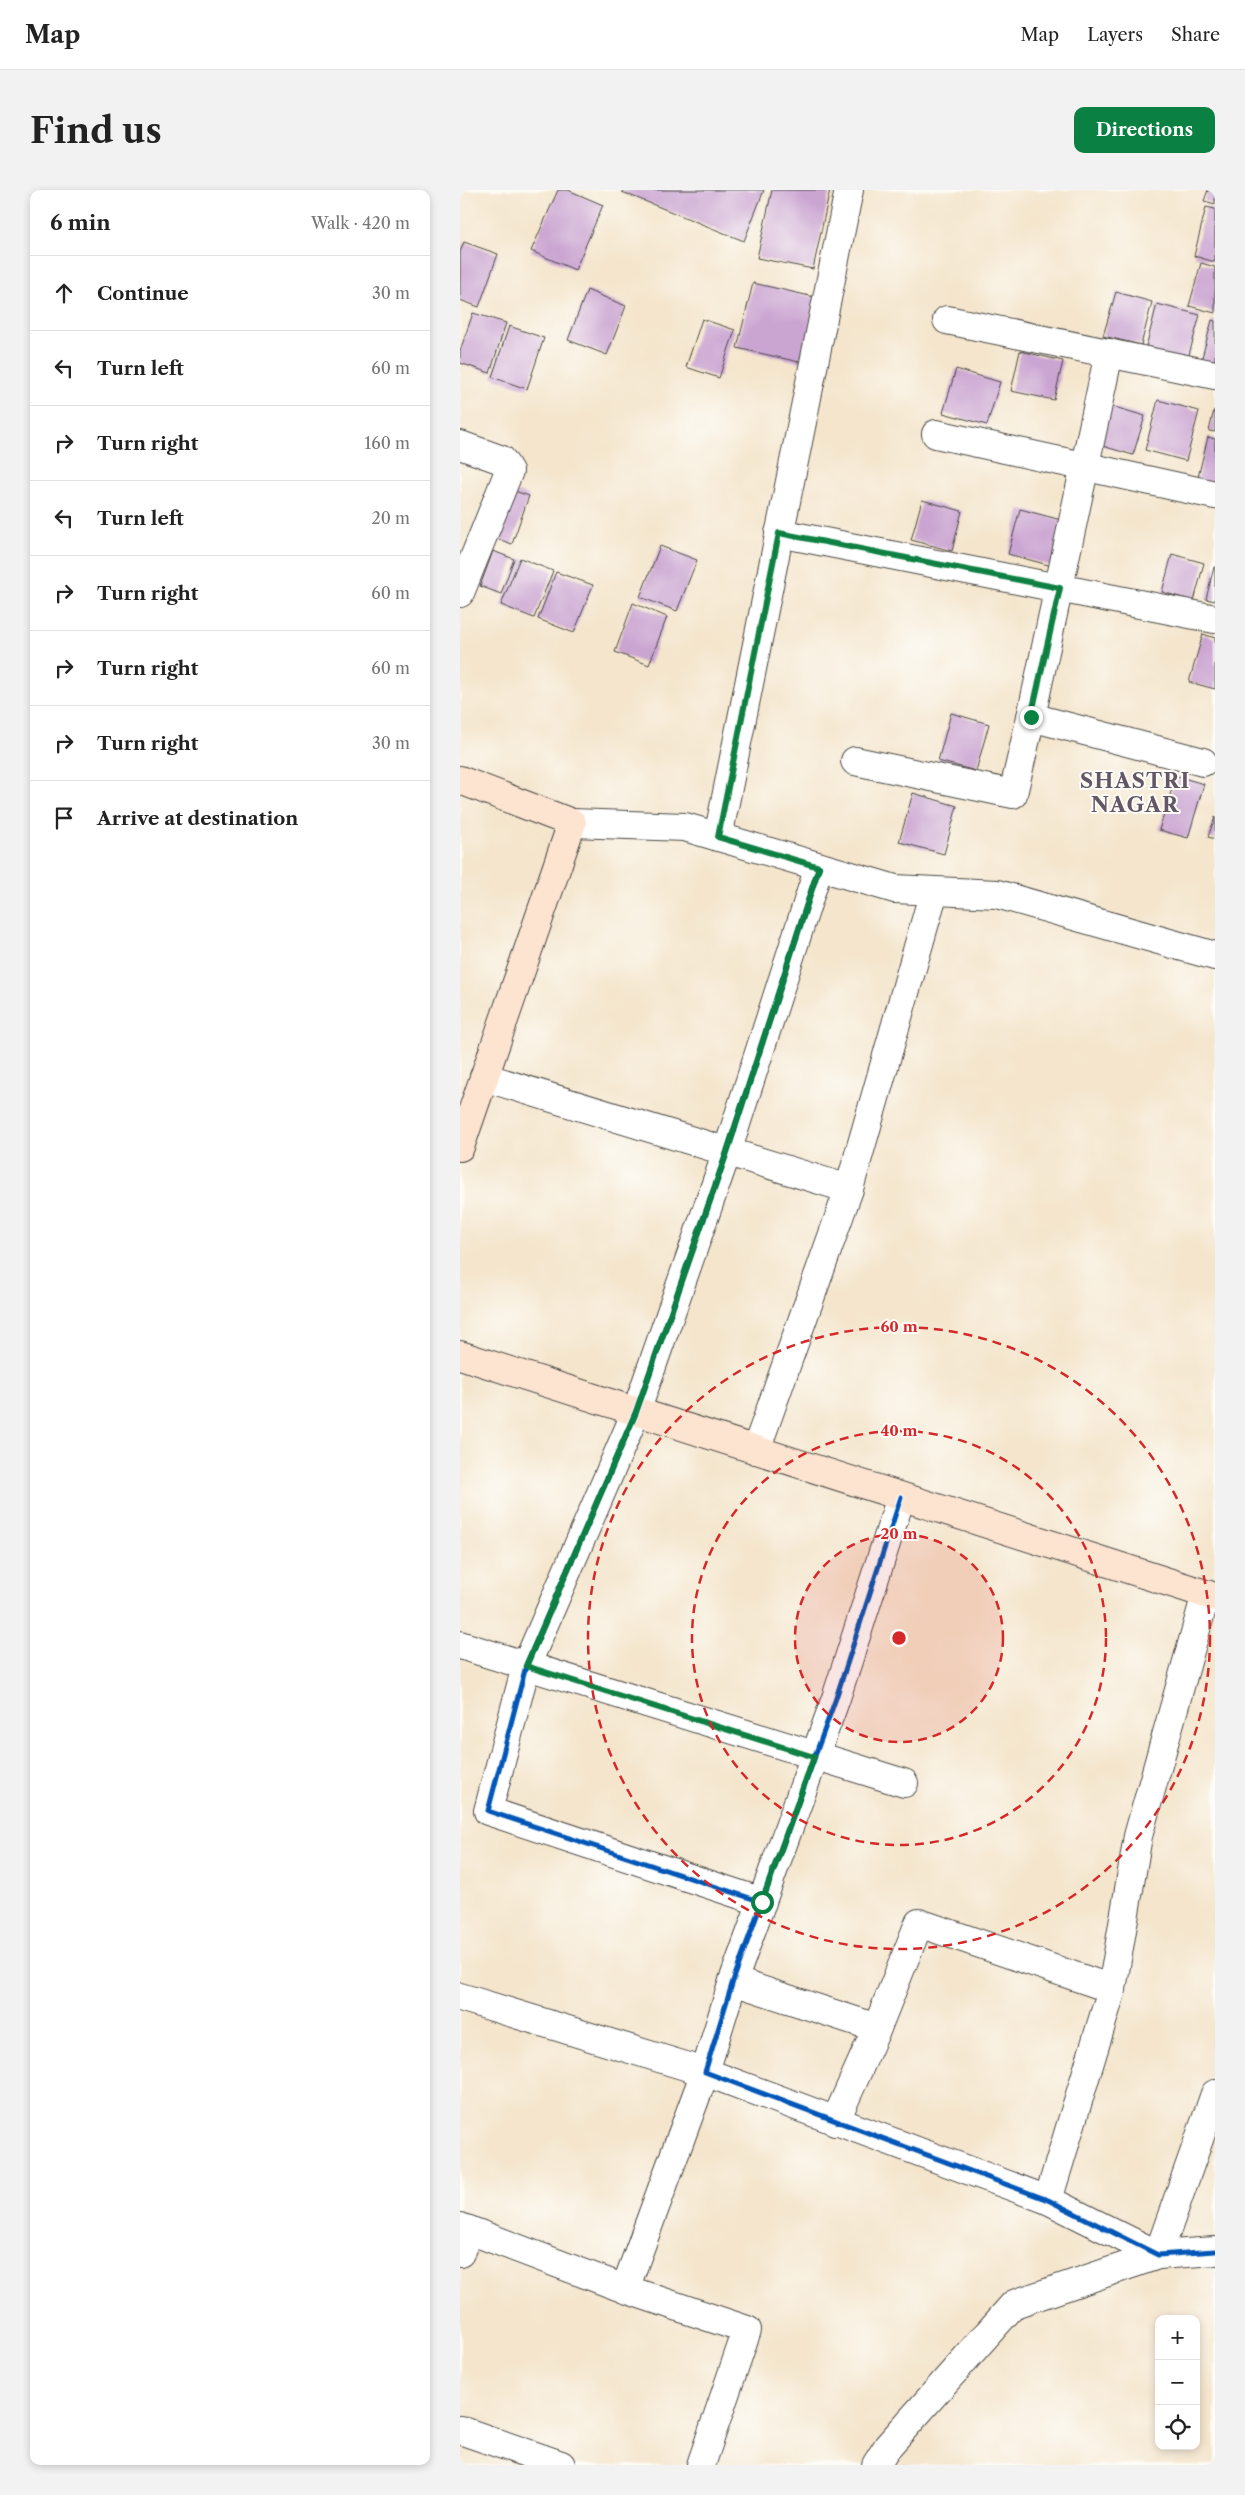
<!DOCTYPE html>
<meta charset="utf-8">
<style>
:root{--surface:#fff;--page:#f2f2f2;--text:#222;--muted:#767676;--line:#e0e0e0;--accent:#0b8043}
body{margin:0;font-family:"Libre Caslon Text",serif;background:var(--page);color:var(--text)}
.controls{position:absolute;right:15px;bottom:15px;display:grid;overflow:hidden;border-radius:10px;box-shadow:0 2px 8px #0003}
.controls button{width:45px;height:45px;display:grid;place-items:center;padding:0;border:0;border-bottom:1px solid var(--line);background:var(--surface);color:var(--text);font:25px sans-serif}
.stop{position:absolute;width:15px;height:15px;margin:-11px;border:4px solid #0b8043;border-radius:50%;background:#fff}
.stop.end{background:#0b8043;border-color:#fff;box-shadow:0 1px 5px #0008}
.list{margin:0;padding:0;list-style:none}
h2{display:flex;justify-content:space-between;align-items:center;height:65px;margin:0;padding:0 20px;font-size:21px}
h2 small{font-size:16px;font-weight:400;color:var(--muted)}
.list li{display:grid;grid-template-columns:32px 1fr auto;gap:15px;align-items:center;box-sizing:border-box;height:75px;padding:0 20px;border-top:1px solid var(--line)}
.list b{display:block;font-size:19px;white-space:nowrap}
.list em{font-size:16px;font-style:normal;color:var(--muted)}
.icon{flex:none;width:28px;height:28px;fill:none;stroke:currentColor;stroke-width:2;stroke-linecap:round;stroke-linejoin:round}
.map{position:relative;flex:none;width:755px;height:2275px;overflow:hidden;border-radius:10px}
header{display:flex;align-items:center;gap:30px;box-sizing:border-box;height:70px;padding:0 25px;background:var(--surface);border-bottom:1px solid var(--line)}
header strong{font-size:24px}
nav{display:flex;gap:28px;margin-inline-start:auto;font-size:18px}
.intro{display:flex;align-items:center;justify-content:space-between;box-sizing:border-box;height:120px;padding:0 30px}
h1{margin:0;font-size:35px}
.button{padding:12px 22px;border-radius:10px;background:var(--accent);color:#fff;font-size:18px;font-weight:700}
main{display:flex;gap:30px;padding:0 30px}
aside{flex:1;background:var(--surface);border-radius:10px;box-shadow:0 2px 8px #0003}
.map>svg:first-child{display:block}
.building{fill:#caa5d2}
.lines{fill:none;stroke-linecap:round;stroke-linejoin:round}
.street-casing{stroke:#494743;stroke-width:30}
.secondary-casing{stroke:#494743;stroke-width:30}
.street{stroke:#fff;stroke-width:28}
.secondary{stroke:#fde4d1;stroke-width:28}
.cycleway-casing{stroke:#fdfcf7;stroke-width:8}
.cycleway{stroke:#0057b8;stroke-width:5}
.route{stroke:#0b8043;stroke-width:6}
.ring{fill:none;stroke:#d62828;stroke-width:2.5;stroke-dasharray:9 6}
.labels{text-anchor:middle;stroke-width:4;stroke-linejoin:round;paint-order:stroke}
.district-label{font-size:21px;font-weight:bold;letter-spacing:1px;fill:#635665;stroke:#fdfcf7}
.centre{fill:#d62828;stroke:#fdfcf7;stroke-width:2.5}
.ring-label{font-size:15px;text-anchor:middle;font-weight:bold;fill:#d62828;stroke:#fdfcf7;stroke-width:4;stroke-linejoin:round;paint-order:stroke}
</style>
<header>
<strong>Map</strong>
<nav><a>Map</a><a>Layers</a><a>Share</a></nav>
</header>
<div class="intro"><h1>Find us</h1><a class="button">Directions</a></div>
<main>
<aside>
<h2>6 min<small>Walk · 420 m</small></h2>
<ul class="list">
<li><svg class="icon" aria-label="ahead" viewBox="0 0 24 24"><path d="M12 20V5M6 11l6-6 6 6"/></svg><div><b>Continue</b></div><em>30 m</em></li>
<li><svg class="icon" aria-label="left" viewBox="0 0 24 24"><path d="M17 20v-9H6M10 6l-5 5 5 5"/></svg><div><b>Turn left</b></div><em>60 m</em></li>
<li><svg class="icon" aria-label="right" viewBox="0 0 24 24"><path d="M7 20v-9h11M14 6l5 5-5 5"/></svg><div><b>Turn right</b></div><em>160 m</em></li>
<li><svg class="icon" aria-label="left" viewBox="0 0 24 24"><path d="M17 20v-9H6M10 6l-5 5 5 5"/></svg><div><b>Turn left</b></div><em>20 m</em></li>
<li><svg class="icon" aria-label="right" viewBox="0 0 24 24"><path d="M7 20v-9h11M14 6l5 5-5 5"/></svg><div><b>Turn right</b></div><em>60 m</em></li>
<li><svg class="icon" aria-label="right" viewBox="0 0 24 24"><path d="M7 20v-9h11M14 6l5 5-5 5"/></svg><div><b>Turn right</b></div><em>60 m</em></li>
<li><svg class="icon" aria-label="right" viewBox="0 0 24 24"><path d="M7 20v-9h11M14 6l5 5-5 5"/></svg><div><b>Turn right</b></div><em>30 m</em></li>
<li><svg class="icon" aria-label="arrive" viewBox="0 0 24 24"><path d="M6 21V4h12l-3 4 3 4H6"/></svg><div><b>Arrive at destination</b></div></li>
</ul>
</aside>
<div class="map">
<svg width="755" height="2275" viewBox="0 0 755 2275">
<rect width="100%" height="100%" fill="#fdfcf7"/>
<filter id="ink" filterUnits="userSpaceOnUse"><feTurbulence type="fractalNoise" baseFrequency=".02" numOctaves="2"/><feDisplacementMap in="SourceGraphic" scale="10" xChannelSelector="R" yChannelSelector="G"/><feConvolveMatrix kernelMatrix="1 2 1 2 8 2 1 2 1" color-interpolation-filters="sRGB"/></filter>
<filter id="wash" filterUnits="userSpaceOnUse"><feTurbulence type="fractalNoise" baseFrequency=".0096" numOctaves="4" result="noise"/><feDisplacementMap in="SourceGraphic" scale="20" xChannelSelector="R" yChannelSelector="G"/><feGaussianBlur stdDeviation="1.12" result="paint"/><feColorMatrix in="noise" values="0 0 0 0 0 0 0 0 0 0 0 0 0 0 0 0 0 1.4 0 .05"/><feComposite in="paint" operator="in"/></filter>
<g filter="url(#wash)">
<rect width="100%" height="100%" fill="#f4e5cc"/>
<g id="blocks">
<g class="building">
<polygon points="98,0 108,0 143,15 115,80 71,61"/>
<polygon points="163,0 304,0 284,51 162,2"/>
<polygon points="312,0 370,0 353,79 297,68"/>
<polygon points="748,0 755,0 755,14 744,11"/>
<polygon points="746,17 755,19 755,72 734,66"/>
<polygon points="4,52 38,64 19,117 0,110 0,62"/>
<polygon points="741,73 755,77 755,123 729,116"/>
<polygon points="293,93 363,109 348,174 277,158"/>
<polygon points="127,100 166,116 147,165 108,150"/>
<polygon points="656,102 692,112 681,155 643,146"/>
<polygon points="697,114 740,125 727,172 685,161"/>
<polygon points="13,123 46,133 30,183 0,173 0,161"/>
<polygon points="242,129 275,140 259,188 226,177"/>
<polygon points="752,130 755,131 755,179 740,175"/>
<polygon points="49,136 84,148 67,199 32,187"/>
<polygon points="560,161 603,171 594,210 551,201"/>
<polygon points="496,179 540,192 527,235 483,223"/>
<polygon points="698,210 739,221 726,271 685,260"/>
<polygon points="651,216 685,226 673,265 639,255"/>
<polygon points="754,220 755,220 755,242 749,241"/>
<polygon points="748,247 755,249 755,295 737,291"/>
<polygon points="52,300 69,306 52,354 35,348"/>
<polygon points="462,310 502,321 492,361 451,350"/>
<polygon points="560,319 605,331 592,376 548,364"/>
<polygon points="200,356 237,370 217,421 180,407"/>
<polygon points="33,361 54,369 41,404 20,396"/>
<polygon points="712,364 744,373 734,411 702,402"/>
<polygon points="60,368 93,381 74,428 41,415"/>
<polygon points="754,377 755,377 755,411 746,409"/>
<polygon points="96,382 133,395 114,443 78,429"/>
<polygon points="173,413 207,427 189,475 155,462"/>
<polygon points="743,444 755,448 755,499 729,492"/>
<polygon points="491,523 529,534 516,581 478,571"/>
<polygon points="716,586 744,594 728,648 699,640"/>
<polygon points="453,603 497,616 484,664 439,652"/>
<polygon points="755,627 755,649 748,647"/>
</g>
</g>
</g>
<g filter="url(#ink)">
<use href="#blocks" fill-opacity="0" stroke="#494743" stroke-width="1"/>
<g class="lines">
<g class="street-casing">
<g id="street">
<polyline points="487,130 755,185"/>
<polyline points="476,244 755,305"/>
<polyline points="0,255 42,270 49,281 0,403"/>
<polyline points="319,343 755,429"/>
<polyline points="571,527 649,163"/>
<polyline points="395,571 553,604 571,527 743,572"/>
<polyline points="112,633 225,637 435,699 537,704 755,766"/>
<polyline points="258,647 389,0"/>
<polyline points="24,887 389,999"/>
<polyline points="296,1260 389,999 474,701"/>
<polyline points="441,1307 376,1508 273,1791 245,1882 588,2010 698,2065 755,2061"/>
<polyline points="0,1455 444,1593"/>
<polyline points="302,1712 28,1621 66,1476 176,1222 267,962 359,677"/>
<polyline points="273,1791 417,1838 459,1733 652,1799"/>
<polyline points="0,1807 245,1882 165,2099"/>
<polyline points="375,1932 417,1838"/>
<polyline points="588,2010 652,1799 678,1646 746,1404"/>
<polyline points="0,2037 9,2040 0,2063"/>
<polyline points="9,2040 165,2099 287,2140 241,2275"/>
<polyline points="0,2240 101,2275"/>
<polyline points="416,2275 428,2256 554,2114 698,2065 755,1904"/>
</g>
</g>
<g class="secondary-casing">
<g id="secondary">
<polyline points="0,590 112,633 0,957"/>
<polyline points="0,1165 755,1407"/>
</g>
</g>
<use href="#street" class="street"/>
<use href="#secondary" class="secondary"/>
<g class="cycleway-casing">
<g id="cycleway">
<polyline points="441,1307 376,1508 273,1791 245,1882 588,2010 698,2065 755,2061"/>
<polyline points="302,1712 28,1621 66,1476 176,1222 267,962 359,677"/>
</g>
</g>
<use href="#cycleway" class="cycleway"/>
</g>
</g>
<g class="lines" filter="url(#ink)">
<polyline class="route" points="302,1712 354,1567 66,1476 176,1222 267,962 359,677 258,647 319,343 600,398 571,527"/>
</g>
<circle cx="439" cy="1448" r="104" fill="#d62828" fill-opacity=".12"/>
<g class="ring">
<circle cx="439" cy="1448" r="104"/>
<circle cx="439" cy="1448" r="207"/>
<circle cx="439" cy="1448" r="311"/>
</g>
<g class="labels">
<g class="district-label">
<text x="675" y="598">SHASTRI<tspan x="675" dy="24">NAGAR</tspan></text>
</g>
</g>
<circle cx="439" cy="1448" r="8" class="centre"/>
<g class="ring-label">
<text x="439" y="1142">60 m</text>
<text x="439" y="1246">40 m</text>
<text x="439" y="1349">20 m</text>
</g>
</svg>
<div class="controls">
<button>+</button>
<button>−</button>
<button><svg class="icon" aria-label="locate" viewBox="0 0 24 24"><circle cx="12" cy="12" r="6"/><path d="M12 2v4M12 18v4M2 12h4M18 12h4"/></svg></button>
</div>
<div class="stop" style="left:302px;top:1712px"></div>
<div class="stop end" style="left:571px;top:527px"></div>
</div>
</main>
